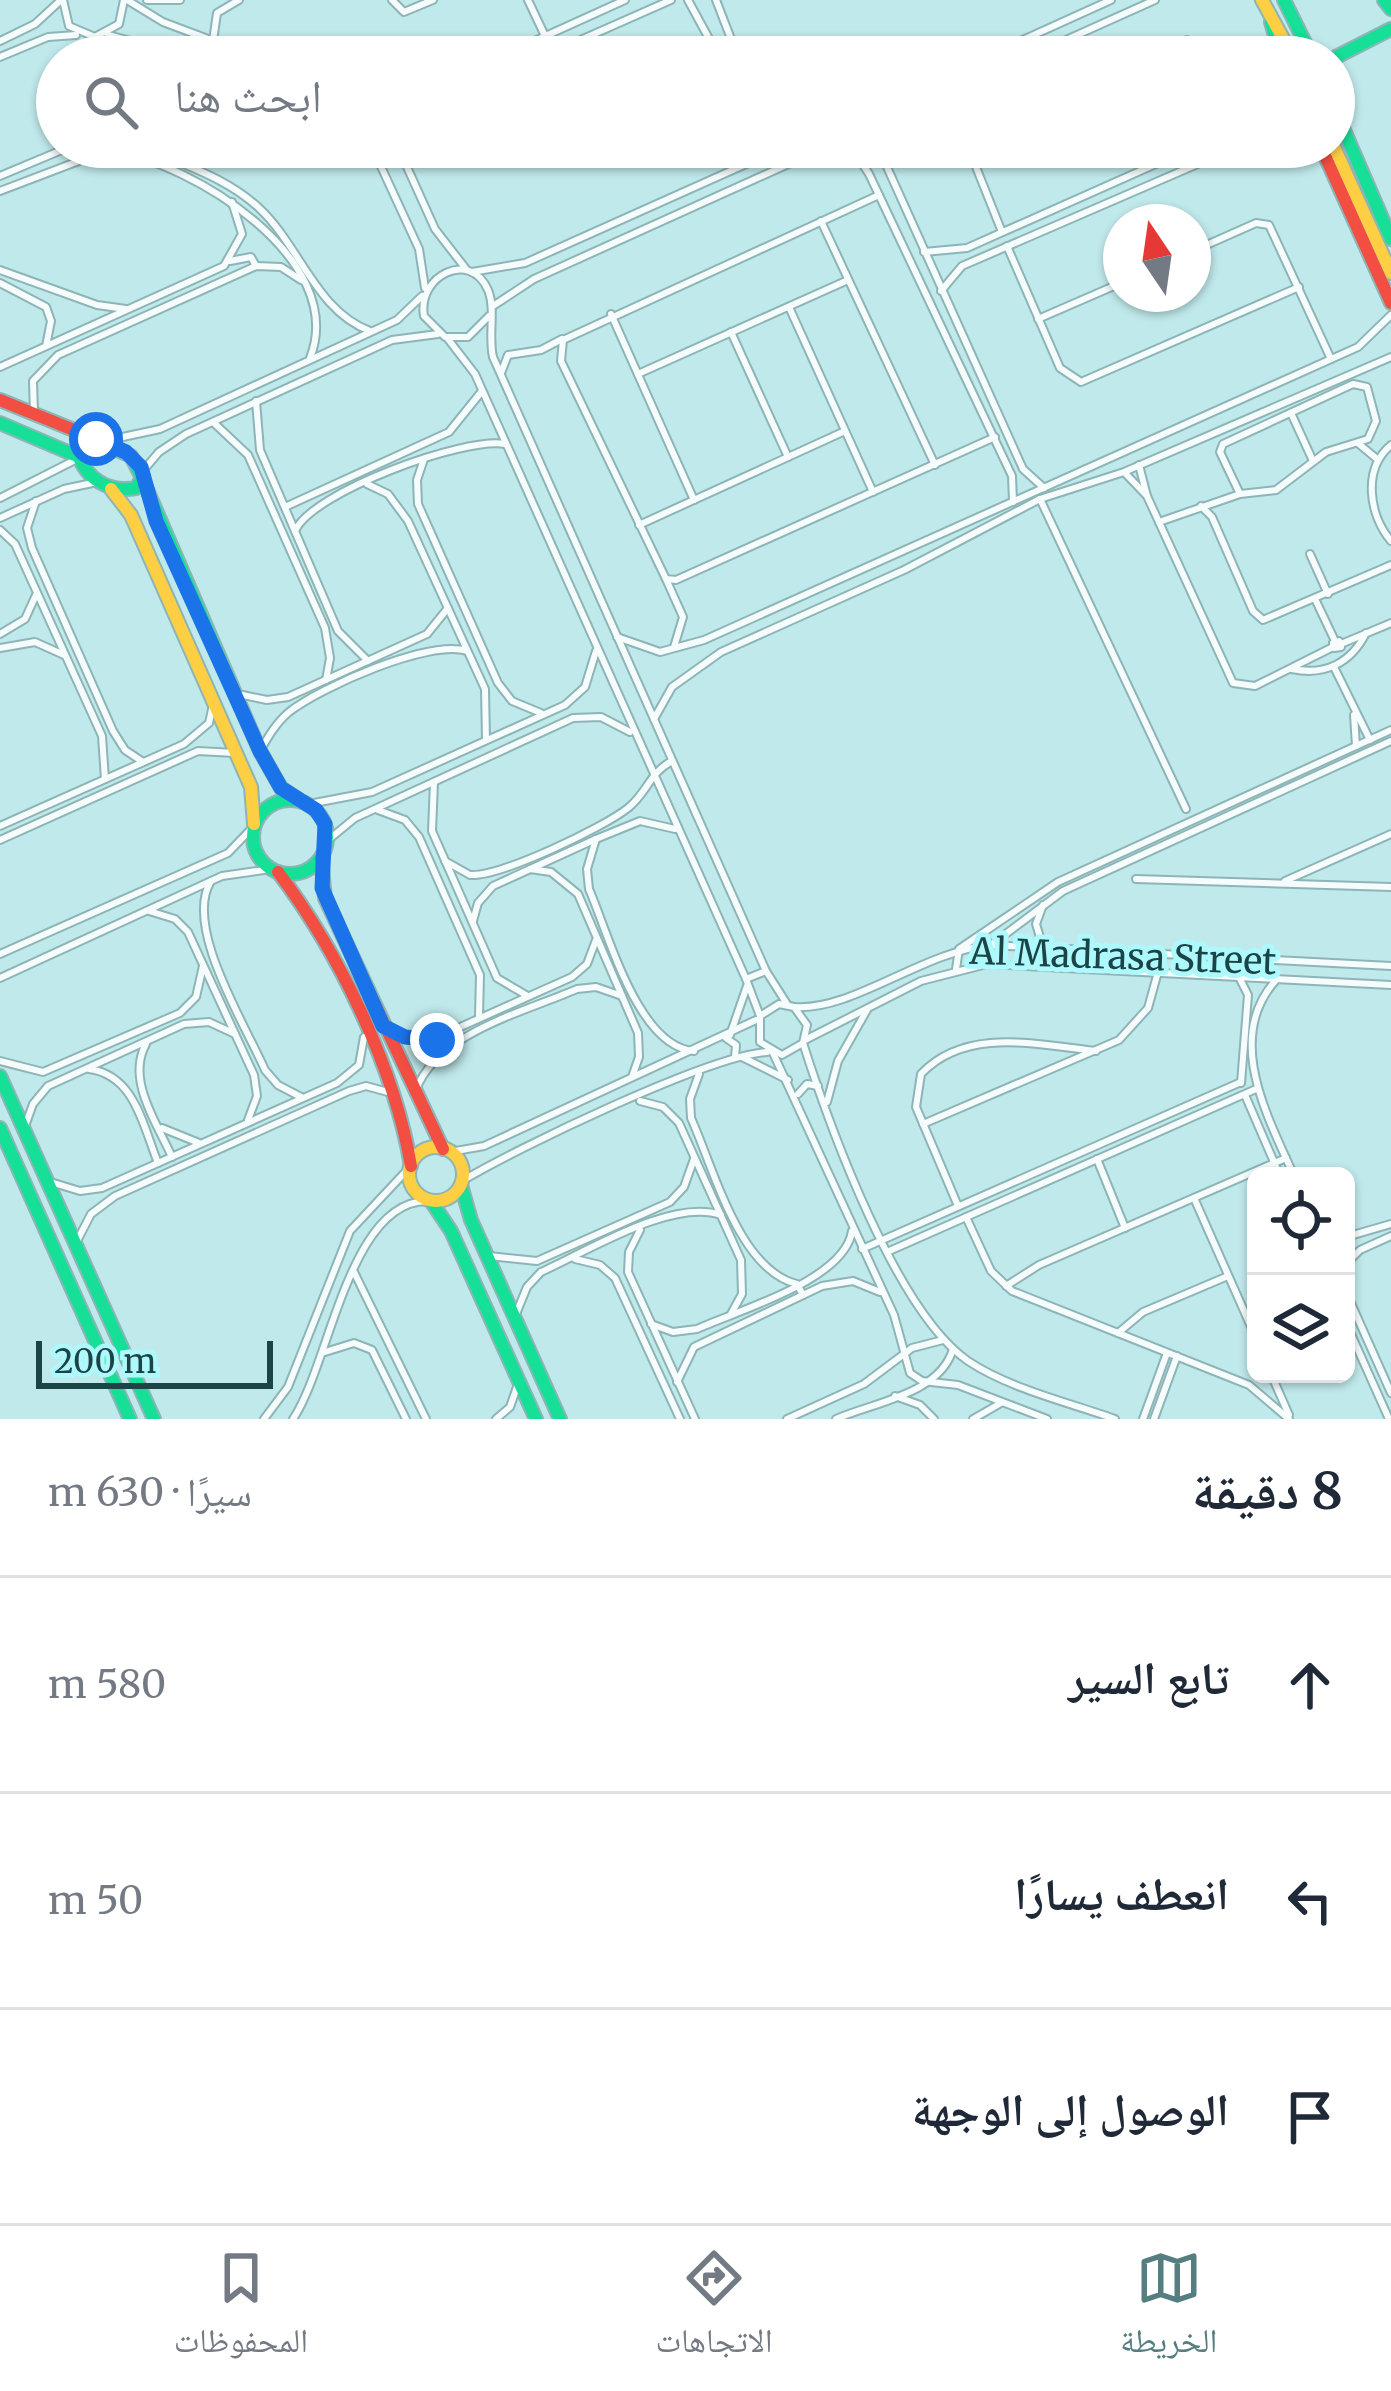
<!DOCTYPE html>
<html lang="ar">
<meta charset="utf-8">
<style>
:root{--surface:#fff;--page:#f2f2f3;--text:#1f2937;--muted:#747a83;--line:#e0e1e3;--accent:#557e80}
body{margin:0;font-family:Merriweather,"Noto Naskh Arabic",serif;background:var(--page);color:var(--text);direction:rtl}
.controls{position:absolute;right:36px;bottom:36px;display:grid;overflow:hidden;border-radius:18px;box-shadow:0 3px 9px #0004}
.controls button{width:108px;height:108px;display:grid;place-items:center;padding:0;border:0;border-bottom:3px solid var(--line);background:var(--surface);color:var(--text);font:60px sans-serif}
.compass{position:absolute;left:1103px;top:204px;width:108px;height:108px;border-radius:50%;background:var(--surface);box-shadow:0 3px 9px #0004;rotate:347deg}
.scale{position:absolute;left:36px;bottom:30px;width:237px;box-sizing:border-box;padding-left:12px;border:6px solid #1b4447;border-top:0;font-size:33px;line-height:42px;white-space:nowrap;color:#1b4447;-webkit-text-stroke:9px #aef9fd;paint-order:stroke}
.stop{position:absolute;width:36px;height:36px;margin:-27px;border:9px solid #1a73e8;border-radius:50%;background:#fff}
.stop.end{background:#1a73e8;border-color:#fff;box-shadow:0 3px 12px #0008}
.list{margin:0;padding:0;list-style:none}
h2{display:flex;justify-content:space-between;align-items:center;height:156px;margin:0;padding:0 48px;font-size:51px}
h2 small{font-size:39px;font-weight:400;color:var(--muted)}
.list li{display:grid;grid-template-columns:78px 1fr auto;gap:36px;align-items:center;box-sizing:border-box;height:216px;padding:0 48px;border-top:3px solid var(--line)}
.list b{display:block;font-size:45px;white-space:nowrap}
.list em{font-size:39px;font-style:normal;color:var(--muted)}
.icon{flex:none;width:66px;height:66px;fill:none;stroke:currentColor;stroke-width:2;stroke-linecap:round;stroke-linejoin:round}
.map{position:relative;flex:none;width:1391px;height:1419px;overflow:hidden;direction:ltr}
.search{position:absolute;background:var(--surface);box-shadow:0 3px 9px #0004;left:36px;right:36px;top:36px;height:132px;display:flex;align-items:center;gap:30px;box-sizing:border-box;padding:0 42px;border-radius:66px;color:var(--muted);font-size:45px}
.sheet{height:804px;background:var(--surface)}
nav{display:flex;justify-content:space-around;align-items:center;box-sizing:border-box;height:168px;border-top:3px solid var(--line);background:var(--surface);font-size:33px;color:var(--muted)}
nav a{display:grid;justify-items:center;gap:6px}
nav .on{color:var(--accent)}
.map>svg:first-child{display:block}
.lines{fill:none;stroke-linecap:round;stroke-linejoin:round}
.street-casing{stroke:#8db4b6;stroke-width:10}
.fast-casing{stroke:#8db4b6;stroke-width:16}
.slow-casing{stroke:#8db4b6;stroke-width:16}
.jam-casing{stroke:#8db4b6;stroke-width:16}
.street{stroke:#f6fcfc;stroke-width:6}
.fast{stroke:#16e098;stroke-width:12}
.slow{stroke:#ffcf43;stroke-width:12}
.jam{stroke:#f24e42;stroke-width:12}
.route{stroke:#1a73e8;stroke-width:15}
.labels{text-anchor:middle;stroke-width:10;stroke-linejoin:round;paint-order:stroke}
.street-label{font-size:36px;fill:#1b4447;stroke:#aef9fd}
</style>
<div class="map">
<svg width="1391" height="1419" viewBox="0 0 1391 1419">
<rect width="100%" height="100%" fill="#c0e9eb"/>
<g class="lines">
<g class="street-casing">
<g id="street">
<polyline points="63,0 69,26 95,37 119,24 124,0"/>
<polyline points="127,0 163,22 256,57"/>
<polyline points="147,0 180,0"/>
<polyline points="392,0 404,12 433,0"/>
<polyline points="528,0 545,36"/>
<polyline points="688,0 719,57"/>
<polyline points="716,0 738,57"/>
<polyline points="108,35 190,57"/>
<polyline points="95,37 110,57"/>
<polyline points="0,41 35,24 61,0"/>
<polyline points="213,41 217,13 239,0"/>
<polyline points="0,57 48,37 76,35"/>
<polyline points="142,57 154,44"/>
<polyline points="499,57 625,0"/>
<polyline points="542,57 671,0"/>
<polyline points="985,57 1111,0"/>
<polyline points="1028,57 1155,0"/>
<polyline points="1148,57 1187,40 1202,57"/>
<path d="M144,147C184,165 227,178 259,208C300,246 316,311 370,331"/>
<polyline points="372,147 419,249 425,288"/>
<polyline points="398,147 435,229 466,269"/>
<polyline points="839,147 858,157 869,174 1012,476 1013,502"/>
<polyline points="878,147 1023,469 1044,488"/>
<polyline points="968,147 1002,232"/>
<path d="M111,151C192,162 349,260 310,358"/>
<polyline points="744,165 751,147"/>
<polyline points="0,176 69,147"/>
<polyline points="0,191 105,151"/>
<polyline points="879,195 563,340 561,361 666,579 676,580 995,437"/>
<polyline points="821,221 935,465"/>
<polyline points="1007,246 1060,368 1081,382 1299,287"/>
<polyline points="1193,251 1256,223 1269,225 1331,359"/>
<polyline points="924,252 967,248 1194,147"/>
<polyline points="230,261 251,257 256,266"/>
<polyline points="0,270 97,305 126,309"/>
<polyline points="472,272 525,263 784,147"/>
<polyline points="0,283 46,307 51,321 46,346"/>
<polyline points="941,291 962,266 1237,147"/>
<polyline points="493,306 534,279 826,147"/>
<polyline points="789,307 873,492"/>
<polyline points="611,314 694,500"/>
<path d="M489,316L468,337H445L424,316C417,276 470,249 488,290C496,309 488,336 493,357L766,971L787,1004"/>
<polyline points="1038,319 1121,283"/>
<polyline points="731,332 788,457"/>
<polyline points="448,339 475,374 746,979 760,1016 760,1042 782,1055 803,1043 807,1025 794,1007 779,1004 760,1016"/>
<polyline points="0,367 224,266 242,234 232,202"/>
<polyline points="501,373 508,355 541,350 562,339"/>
<polyline points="638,374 848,280"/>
<polyline points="256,401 260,450 338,631 368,661"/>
<polyline points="34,413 33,381 58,355 256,266 281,267 301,280"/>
<polyline points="1291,413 1313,461"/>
<polyline points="213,422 248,455 325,628 330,658 326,680"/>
<polyline points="104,441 160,429 397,320 422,296"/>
<polyline points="1359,444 1377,459"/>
<path d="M1391,445C1362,469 1369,515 1391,541"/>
<polyline points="424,459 417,480 418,504 498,683 512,701 541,713"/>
<polyline points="1139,465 1147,496 1233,683 1255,686 1333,647"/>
<polyline points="142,472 159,452 186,434 392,340 438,334"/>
<polyline points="1125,473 1147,496"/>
<polyline points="367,484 388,494 408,521 485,689 486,740"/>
<polyline points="0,498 77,459"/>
<polyline points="1040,499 1186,809"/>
<polyline points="36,501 27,528 32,548 113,731 125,750 143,762"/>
<polyline points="1201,506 1212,517 1253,611 1263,620 1391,565"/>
<polyline points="285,507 449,432 482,391"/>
<polyline points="0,518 64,489 97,482"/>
<polyline points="1159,522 1240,494 1220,452 1223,444 1353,384 1367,387 1376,421 1368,439 1326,452 1276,490 1240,494"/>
<polyline points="639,525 845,431"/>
<polyline points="0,530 15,544 102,736 105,779"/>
<path d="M295,531C312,492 463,437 505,444"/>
<polyline points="1310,554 1328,594"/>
<polyline points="666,579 683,617 674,647"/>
<polyline points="1316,601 1335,641"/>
<polyline points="0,634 25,619 36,595"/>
<polyline points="617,637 660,652 704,640 1358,347 1391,315"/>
<polygon points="1339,641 1341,647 1334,648 1333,643"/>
<polyline points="1341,644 1391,623"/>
<polyline points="0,648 35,642 64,655"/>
<polyline points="1334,667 1370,740"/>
<path d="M1292,669C1325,676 1351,663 1366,633"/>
<polyline points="233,693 267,700 288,697 427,634 448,608"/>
<polyline points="1354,715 1356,746"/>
<polyline points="654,719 672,687 721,652 904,570 1040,499 1124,472 1391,357"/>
<path d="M260,751C268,737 276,723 289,712C321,687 429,639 467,651"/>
<polyline points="434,782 432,831 497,978 526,995"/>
<polyline points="309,804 372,792 565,705 585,687 596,651"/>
<polyline points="378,810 405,820 419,837 480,975 479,1016"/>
<polyline points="0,826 184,744 209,723 213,705"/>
<path d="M596,839L587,869L589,889C609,935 638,1047 694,1051"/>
<polyline points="0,840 198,751 235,753"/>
<polyline points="327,841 355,818 573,718 601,717 630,732"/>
<path d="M445,861L470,875C500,877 603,828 628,808C648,792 649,773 672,761"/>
<polyline points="530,869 551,872 578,894 638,1033 639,1057 632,1077"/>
<polyline points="1136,879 1391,887"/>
<path d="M211,881C183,926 245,1024 265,1070L278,1085L301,1097"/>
<polyline points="1285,881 1391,834"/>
<polyline points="149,911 175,919 188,932 254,1075 257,1096 248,1120"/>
<polyline points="473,921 478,903 493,886 596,839 640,821 675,829"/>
<polyline points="1043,947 1036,924 1043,905"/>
<polyline points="0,954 228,853 253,827"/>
<polyline points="987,964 991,945 1063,891 1391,741"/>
<polyline points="956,969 959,949 1058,882 1391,730"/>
<polyline points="0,978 222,876 271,869"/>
<polyline points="746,979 766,971"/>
<polyline points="1240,979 1248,995 1241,1083"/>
<path d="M1277,979C1223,1037 1268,1117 1294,1176"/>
<path d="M795,1007C853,1011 923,951 991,945L1391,966"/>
<polyline points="388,1028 416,1039 438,1037 572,977 587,964 596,940"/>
<polyline points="730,1035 747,986"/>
<polyline points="726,1038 736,1045 735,1057"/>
<polyline points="805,1040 921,981 987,964 1391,985"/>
<path d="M803,1043C830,1128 896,1311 968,1361C1010,1389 1068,1402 1115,1419"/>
<path d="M146,1044C126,1080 157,1123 172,1157"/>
<polyline points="773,1053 894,1315 910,1373 922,1381 958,1385 1047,1419"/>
<polyline points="742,1057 788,1080"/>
<polyline points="0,1061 43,1072 180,1013 196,997 203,966"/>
<path d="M89,1069C135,1075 143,1126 158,1163"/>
<path d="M699,1074L690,1099L691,1118C714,1169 739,1270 797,1284L803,1295"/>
<path d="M416,1090C437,1033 524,1012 577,989L596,987L622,996"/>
<polyline points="798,1094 807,1084 818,1086"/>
<polyline points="1245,1095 1280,1176"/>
<polyline points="640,1101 663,1107 679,1123 741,1260 742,1294 731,1314"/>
<polyline points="827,1102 838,1061 867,1010"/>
<polyline points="923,1124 1119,1040 1148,1008 1158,972"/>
<polyline points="25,1126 33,1104 48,1086 184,1024 209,1022 235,1034"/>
<polyline points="162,1128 199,1143"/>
<polyline points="450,1152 484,1146 756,1020"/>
<polyline points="1097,1159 1125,1228"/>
<polyline points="47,1181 80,1191 102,1188 337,1083 359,1065 364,1037"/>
<path d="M462,1181C517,1148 710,1055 767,1052"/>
<polyline points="1194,1198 1256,1338"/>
<path d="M958,1206L916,1107L921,1074C966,1026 1039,1045 1096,1051"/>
<polyline points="966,1217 991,1271 1012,1291 1249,1385 1289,1419"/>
<polyline points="640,1230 629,1252 628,1272 695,1419"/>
<polyline points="1346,1237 1391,1224"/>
<polyline points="77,1241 91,1214 115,1196 349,1091 366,1086 388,1092"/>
<polyline points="862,1249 1241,1082"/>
<polyline points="887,1252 1256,1089"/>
<polyline points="489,1256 537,1261 670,1202 684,1187 694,1159"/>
<polyline points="575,1259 600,1265 615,1278 680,1419"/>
<polyline points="1346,1264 1360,1250 1391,1236"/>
<polyline points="354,1272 426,1419"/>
<polyline points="1006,1286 1039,1265 1286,1158"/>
<polyline points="1346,1292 1391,1393"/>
<path d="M516,1314L527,1287L541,1272C588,1251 672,1198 721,1215"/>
<polyline points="1346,1323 1389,1419"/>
<path d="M651,1324L673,1332L697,1329C739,1310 845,1280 852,1231"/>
<polyline points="1118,1333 1143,1312 1228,1276"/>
<polyline points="325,1352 354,1343 372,1350 406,1419"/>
<polyline points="1271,1374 1289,1415"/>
<polyline points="677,1382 694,1347 822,1286 853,1281 880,1292"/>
<polyline points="895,1396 920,1405 934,1419"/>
<polyline points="264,1419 288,1387 350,1231 410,1167"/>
<path d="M293,1419C330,1365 349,1197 430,1201"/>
<polyline points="496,1419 510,1407 518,1384"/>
<polyline points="787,1419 864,1384 912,1348 943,1340"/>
<path d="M836,1419C875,1402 940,1394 953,1349"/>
<polyline points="973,1419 1001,1403"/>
<polyline points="1143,1419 1167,1353"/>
<polyline points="1154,1419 1177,1356"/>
</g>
</g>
<g class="fast-casing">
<g id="fast">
<polyline points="1284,0 1312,57"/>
<polyline points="1384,0 1391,9"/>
<polyline points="1271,22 1281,57"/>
<polyline points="1334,58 1391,29"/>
<polyline points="1334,107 1391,239"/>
<polyline points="0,423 77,456"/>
<path d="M92,439L131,456L142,478L136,488C108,493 86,479 77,452Z"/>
<polyline points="142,478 260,751 281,788 299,800"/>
<circle cx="290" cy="837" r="37"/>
<polyline points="0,1076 154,1419"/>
<polyline points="0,1128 130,1419"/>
<polyline points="461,1185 471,1220 560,1419"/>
<polyline points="431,1201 451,1231 536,1419"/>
</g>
</g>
<g class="slow-casing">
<g id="slow">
<polyline points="1262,0 1293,57"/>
<polyline points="1334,147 1391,273"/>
<polyline points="111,489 131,515 251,787 254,824"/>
<circle cx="436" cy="1174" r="27"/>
</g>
</g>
<g class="jam-casing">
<g id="jam">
<polyline points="1321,147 1391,303"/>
<polyline points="0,400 96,439"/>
<polyline points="321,858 325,898 443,1149"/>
<path d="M278,872C339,953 394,1066 411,1166"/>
</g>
</g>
<use href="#street" class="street"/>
<use href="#fast" class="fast"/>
<use href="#slow" class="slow"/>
<use href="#jam" class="jam"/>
</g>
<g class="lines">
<polyline class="route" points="96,439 126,452 141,467 156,521 260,751 281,788 316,810 325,824 322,888 383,1026 405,1037 437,1040"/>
</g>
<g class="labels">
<g class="street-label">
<text transform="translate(1123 956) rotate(2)" y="13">Al Madrasa Street</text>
</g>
</g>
</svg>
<div class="controls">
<button><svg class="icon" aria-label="locate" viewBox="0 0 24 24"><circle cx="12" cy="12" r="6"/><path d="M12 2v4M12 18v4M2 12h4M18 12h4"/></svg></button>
<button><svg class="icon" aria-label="layers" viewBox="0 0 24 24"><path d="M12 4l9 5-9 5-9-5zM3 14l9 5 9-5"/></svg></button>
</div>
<svg class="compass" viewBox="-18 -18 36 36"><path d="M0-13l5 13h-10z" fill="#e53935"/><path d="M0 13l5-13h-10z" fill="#747a83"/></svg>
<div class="scale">200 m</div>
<div class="stop" style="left:96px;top:439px"></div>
<div class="stop end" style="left:437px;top:1040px"></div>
<div class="search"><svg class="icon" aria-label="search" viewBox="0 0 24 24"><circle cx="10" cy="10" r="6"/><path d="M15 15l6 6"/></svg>ابحث هنا</div>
</div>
<section class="sheet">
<h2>8 دقيقة<small>سيرًا · 630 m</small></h2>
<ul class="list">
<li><svg class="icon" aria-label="ahead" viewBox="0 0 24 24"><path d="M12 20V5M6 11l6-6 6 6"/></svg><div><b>تابع السير</b></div><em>580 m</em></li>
<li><svg class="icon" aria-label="left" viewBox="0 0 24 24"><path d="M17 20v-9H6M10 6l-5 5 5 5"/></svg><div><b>انعطف يسارًا</b></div><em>50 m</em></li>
<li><svg class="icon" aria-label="arrive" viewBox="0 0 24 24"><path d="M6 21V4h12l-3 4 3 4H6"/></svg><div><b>الوصول إلى الوجهة</b></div></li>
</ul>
</section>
<nav>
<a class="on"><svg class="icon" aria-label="map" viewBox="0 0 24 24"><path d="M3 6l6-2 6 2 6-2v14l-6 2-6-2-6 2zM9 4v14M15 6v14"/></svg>الخريطة</a>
<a><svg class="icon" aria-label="directions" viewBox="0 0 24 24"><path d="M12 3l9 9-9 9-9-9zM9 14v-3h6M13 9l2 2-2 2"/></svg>الاتجاهات</a>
<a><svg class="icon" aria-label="saved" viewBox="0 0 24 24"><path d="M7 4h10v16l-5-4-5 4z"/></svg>المحفوظات</a>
</nav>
